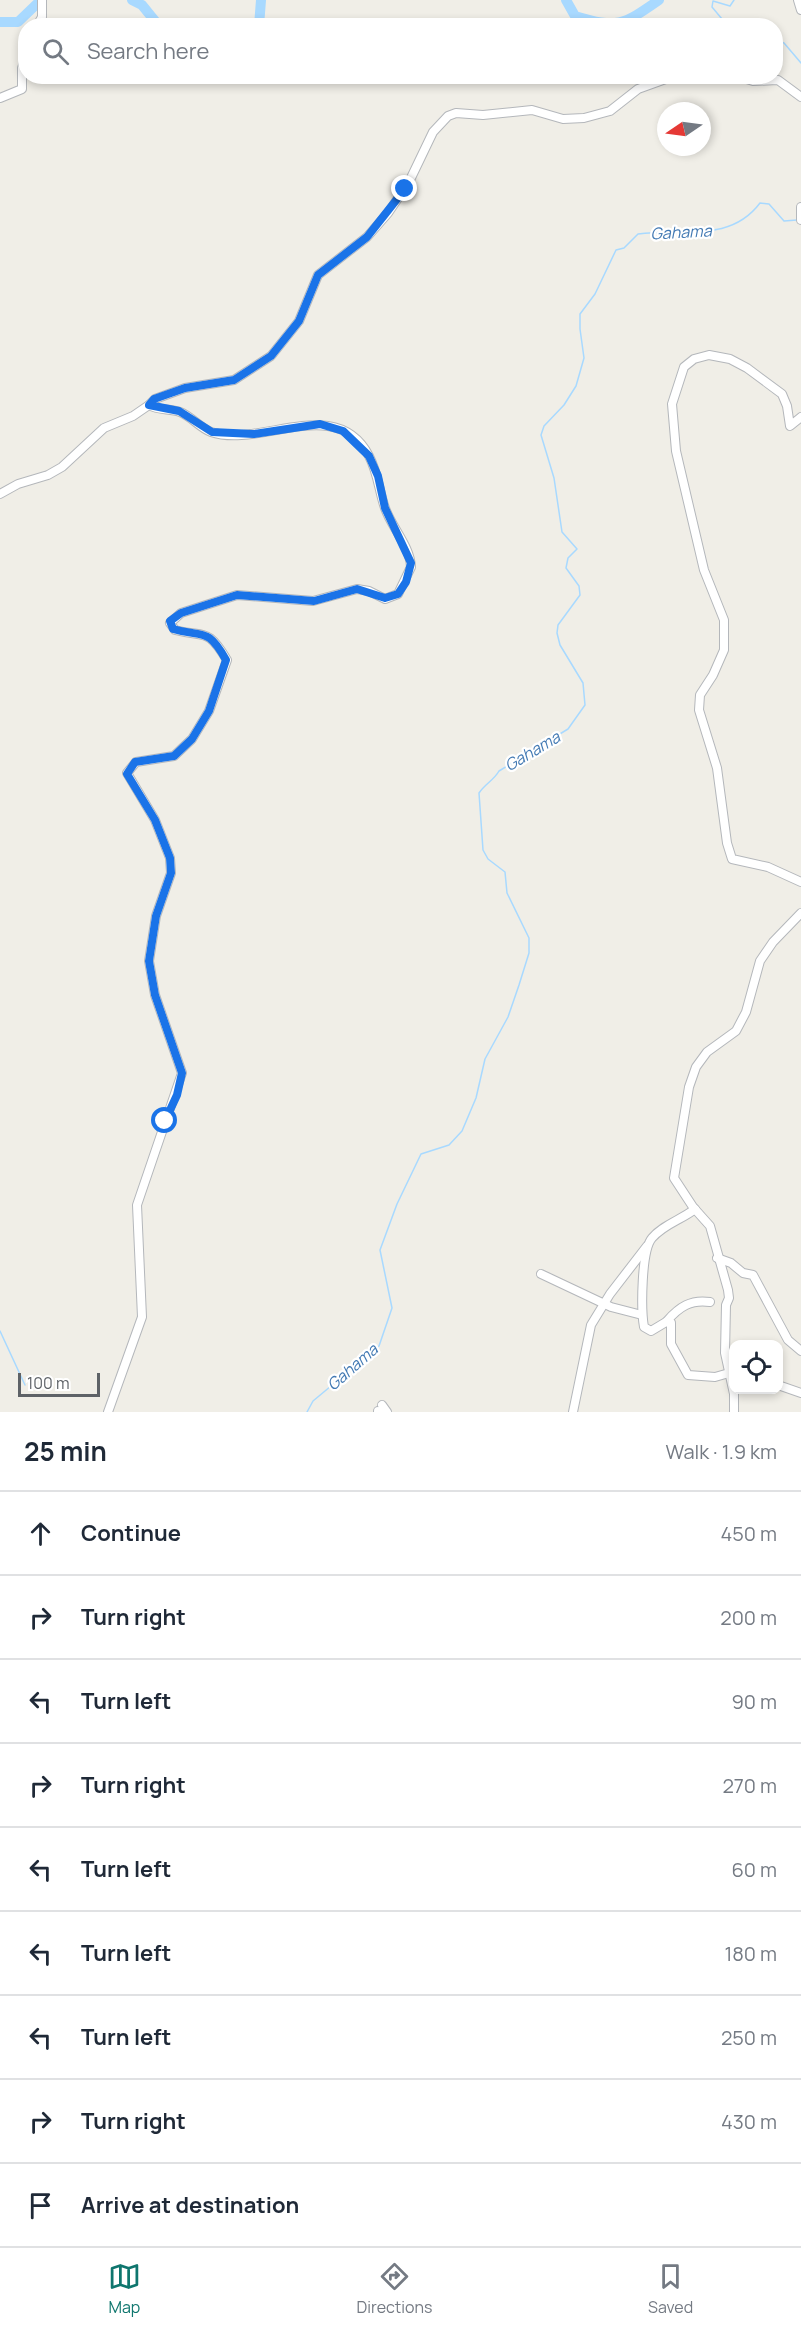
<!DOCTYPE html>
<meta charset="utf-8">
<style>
:root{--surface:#fff;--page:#f6f6f7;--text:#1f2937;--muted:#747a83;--line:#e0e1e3;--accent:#0f766e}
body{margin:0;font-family:Manrope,sans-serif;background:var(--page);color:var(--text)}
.controls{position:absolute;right:18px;bottom:18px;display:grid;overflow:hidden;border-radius:12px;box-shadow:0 3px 9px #0003}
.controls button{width:54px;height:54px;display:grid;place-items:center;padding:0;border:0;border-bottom:2px solid var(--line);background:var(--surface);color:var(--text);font:30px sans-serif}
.compass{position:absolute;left:657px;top:102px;width:54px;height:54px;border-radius:50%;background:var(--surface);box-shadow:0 3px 9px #0003;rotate:257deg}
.scale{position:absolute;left:18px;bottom:15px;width:82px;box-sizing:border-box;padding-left:6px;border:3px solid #5e6267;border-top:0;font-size:16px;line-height:21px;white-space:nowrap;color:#5e6267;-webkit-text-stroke:4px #fff;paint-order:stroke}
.stop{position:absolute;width:18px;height:18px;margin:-14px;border:4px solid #1a73e8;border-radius:50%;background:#fff}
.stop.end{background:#1a73e8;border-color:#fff;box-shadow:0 2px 6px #0008}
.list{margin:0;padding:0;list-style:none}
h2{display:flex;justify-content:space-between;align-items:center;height:78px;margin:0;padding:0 24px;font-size:26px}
h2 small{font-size:20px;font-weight:400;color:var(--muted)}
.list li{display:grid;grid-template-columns:39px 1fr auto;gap:18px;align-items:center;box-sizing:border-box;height:84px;padding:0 24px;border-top:2px solid var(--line)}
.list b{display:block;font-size:22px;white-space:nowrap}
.list em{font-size:20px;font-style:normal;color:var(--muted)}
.icon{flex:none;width:33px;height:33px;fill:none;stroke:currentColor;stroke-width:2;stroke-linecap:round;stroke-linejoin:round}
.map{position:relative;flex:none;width:801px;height:1412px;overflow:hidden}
.search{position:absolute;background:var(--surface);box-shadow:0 3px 9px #0003;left:18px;right:18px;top:18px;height:66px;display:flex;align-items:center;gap:15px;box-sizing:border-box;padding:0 21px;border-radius:24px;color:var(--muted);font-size:22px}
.sheet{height:834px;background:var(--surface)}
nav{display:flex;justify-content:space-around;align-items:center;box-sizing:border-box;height:84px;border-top:2px solid var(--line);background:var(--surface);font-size:16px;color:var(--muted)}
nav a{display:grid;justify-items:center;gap:3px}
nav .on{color:var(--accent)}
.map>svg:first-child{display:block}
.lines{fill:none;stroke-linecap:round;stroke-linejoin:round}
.stream{stroke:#a8d9ff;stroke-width:1.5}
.river{stroke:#a8d9ff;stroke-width:10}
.minor-casing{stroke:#b4b7bb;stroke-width:10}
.minor{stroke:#fff;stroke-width:8}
.route{stroke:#1a73e8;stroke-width:8}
.labels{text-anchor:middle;stroke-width:4.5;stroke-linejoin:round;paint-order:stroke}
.water-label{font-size:16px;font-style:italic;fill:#4279b3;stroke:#fff}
</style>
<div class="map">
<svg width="801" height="1412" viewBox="0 0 801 1412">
<rect width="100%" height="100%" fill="#f0eee7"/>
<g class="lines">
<g class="stream">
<polyline points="734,0 730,6 713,1 712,7 722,19 735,26"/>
<polyline points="776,40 784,43 801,63"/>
<polyline points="0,1331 25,1385"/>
<path d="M307,1412L313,1401L379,1346L392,1308L380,1250L397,1204L421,1154L449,1145L462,1131L476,1098L485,1059L508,1017L519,985L529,953V938L507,893L505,872L488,859L483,850L479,793C485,784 494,780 499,771L568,729L585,705L583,683L560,645L557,633L558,625L580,595L579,586L566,568L568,558L577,549L562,532L554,478L541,435L544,426L564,405L576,386L584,358L580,329V314L595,294L616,250L624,248L638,234C683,228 730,243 760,203L769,204L784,221L797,220"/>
</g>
<g class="river">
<polyline points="132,0 142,5 159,26"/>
<path d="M566,0L575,16C618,29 623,25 659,0"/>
<polyline points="0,22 18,22 41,0"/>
<polyline points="259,26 261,0"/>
</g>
<g class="minor-casing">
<g id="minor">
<polyline points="798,0 801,10"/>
<polyline points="37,26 42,17 42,0"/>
<polyline points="737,76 753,81 778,80 801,97"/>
<polyline points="0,98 22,89 22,68 26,56"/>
<polyline points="801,207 801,220"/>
<polyline points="801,417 790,426 787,406 782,394 747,368 730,359 709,355 694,359 684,367 672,404 676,451 704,570 724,620 724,650 713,675 700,695 699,710 717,768 727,843 732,859 768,867 801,882"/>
<polyline points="0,494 18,484 48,475 62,467 104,428 133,416 149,405"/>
<path d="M695,1209C681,1220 664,1224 652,1238C641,1251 641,1310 644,1327L651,1331L666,1322L671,1323V1344L688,1375L715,1377L729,1373"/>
<polyline points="717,1258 731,1263 743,1273 753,1275 788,1340 801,1351"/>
<polyline points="541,1274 611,1307 642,1315"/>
<path d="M667,1321C679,1307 691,1299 710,1302"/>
<polyline points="778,1385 801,1393"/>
<polyline points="382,1405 387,1412"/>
<polyline points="378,1411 378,1412"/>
<path d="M108,1412L142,1317L137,1205L182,1073L155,995L149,961L156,916L171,873L170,858L155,820L127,773L136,762L174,756L192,739L209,711L227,660C207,627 206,638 175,630L170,623L181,613L237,595L313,601L357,589L369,591L385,599L398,594L411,567C410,546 392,528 385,508C379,491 378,473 369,456C336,393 260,449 211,432C200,428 191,416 180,412C170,408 159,411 149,405L155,399L185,388L234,380L271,356L299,321L318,275L367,237L388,213L409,182L433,132L448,116L456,113L483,115L532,110L563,119L584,118L610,111L638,89L674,76"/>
<polyline points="573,1412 591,1325 610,1294 647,1246"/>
<polyline points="734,1412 734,1394 725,1353 726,1305 729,1298 728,1290 710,1226 693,1207 674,1178 689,1087 696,1067 707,1052 736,1031 746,1012 760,961 773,942 801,913"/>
</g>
</g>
<use href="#minor" class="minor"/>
</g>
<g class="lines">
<path class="route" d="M165,1121L177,1095L182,1073L155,995L149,961L156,916L171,873L170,858L155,820L127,774L135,762L174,756L192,739L209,711L226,660C207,626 203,638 173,629L170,621L181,613L237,595L314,601L357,589L385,598L398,594L406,582L411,563L385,508L378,476L369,456L343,431L320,424L254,434L212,432L179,411L149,405L154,399L185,388L234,380L271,356L299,321L318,275L367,237L405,189"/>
</g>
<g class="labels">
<g class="water-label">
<text transform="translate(681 232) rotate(-3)" y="6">Gahama</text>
<text transform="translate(532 751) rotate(-31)" y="6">Gahama</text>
<text transform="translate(352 1367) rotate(-41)" y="6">Gahama</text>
</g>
</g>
</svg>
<div class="controls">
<button><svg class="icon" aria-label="locate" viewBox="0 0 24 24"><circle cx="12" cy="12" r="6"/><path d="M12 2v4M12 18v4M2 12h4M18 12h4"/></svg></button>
</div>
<svg class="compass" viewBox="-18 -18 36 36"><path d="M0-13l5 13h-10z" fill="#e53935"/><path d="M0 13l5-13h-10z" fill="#747a83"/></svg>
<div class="scale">100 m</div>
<div class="stop" style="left:165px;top:1121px"></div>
<div class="stop end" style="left:405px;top:189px"></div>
<div class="search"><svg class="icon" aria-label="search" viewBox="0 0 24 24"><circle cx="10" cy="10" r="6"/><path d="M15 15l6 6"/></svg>Search here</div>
</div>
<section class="sheet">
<h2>25 min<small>Walk · 1.9 km</small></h2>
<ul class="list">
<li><svg class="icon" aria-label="ahead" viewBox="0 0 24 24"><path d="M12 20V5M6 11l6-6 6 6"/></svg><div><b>Continue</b></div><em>450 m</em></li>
<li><svg class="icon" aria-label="right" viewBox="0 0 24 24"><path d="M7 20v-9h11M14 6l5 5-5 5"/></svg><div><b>Turn right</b></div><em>200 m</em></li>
<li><svg class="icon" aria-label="left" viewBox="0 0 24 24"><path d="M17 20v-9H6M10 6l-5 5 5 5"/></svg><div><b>Turn left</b></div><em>90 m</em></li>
<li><svg class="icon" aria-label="right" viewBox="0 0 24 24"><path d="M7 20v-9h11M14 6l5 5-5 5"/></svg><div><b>Turn right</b></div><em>270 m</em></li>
<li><svg class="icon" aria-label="left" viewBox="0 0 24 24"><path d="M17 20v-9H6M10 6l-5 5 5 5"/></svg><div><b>Turn left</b></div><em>60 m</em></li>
<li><svg class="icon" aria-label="left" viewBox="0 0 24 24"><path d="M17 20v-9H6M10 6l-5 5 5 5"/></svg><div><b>Turn left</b></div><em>180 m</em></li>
<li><svg class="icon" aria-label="left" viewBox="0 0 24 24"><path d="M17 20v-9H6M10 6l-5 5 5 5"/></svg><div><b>Turn left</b></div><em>250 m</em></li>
<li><svg class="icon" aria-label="right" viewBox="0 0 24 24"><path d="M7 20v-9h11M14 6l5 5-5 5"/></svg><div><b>Turn right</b></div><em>430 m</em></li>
<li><svg class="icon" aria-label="arrive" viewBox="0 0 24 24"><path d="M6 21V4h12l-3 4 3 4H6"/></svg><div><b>Arrive at destination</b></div></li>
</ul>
</section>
<nav>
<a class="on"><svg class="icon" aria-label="map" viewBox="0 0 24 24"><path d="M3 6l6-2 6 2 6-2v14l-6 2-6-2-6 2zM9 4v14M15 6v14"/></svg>Map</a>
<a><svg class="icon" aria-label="directions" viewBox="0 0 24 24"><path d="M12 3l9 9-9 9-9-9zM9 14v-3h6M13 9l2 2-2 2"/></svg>Directions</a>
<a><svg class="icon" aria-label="saved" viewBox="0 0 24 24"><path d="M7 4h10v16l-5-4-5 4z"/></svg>Saved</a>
</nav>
